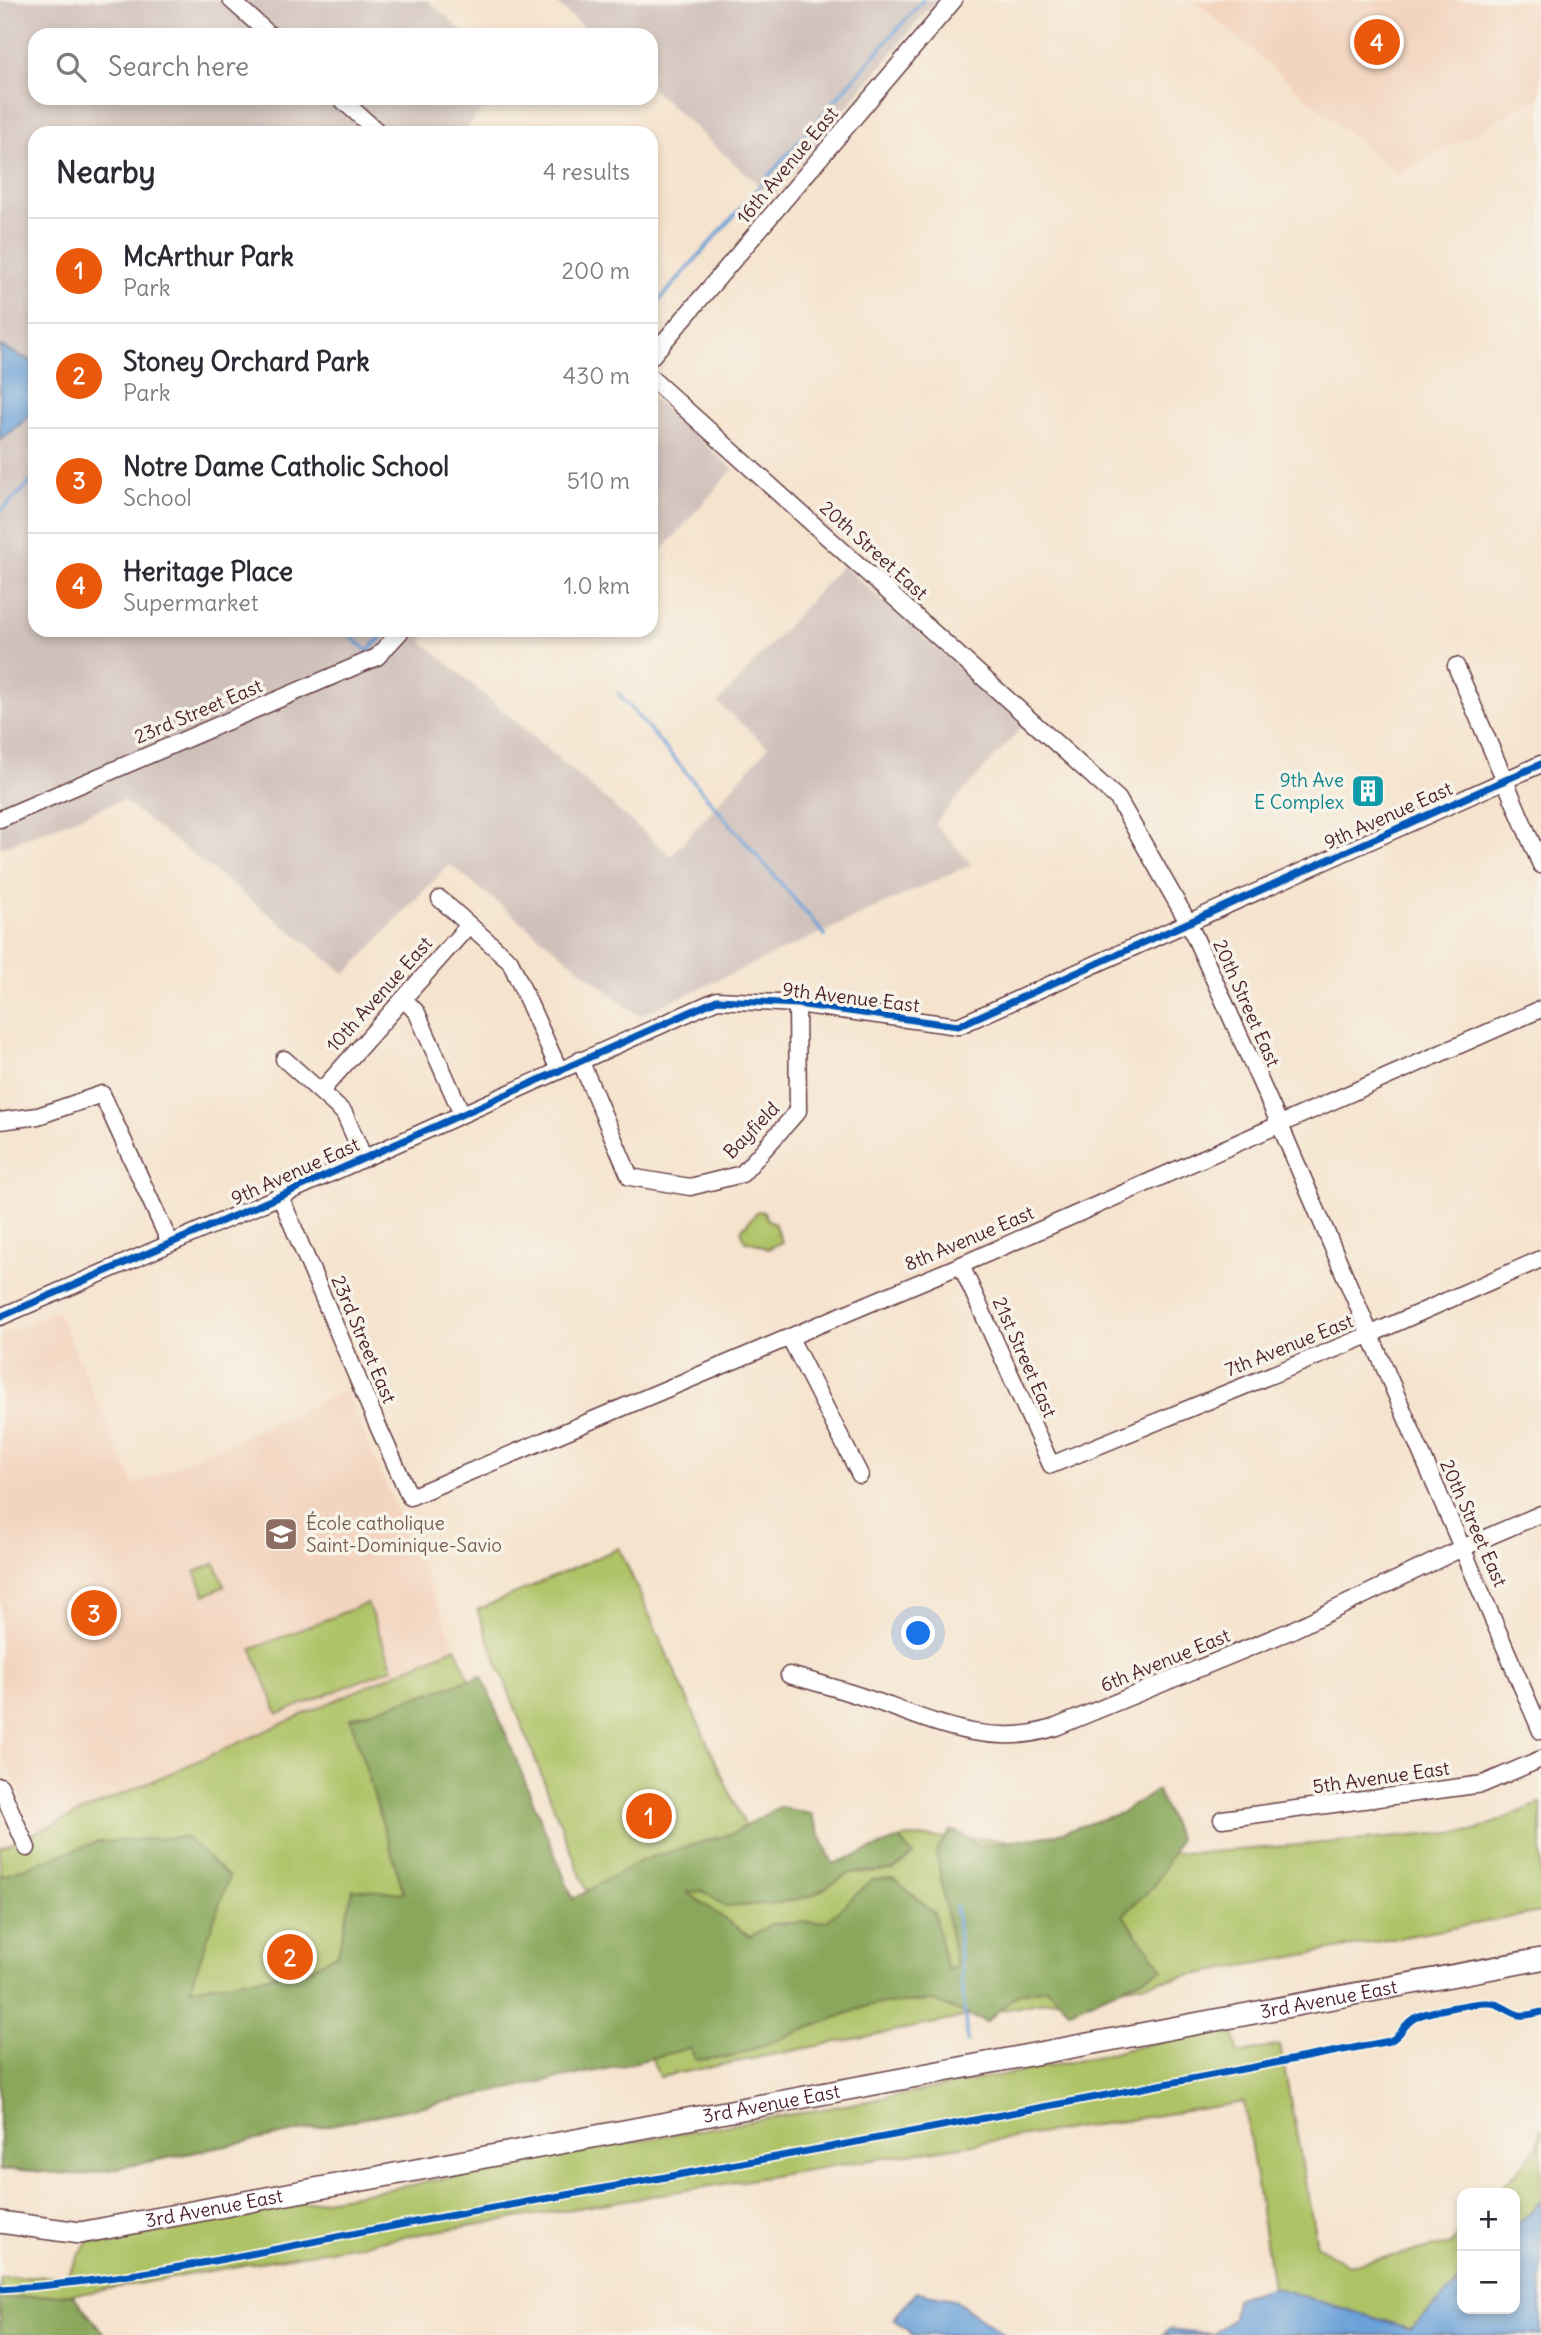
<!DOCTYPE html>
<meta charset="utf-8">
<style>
:root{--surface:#fff;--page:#f7f7f7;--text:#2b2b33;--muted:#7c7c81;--line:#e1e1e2;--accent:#ea580c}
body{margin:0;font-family:Delius,sans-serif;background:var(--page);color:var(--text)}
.controls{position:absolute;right:21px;bottom:21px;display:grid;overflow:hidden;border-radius:14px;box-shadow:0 4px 10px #0003}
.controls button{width:63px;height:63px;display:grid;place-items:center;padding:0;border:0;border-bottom:2px solid var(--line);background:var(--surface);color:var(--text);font:35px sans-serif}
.you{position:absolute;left:919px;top:1634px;width:24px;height:24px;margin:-18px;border:5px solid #fff;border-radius:50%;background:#1a73e8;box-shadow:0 0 0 10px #1a73e833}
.badge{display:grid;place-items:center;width:46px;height:46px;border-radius:50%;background:var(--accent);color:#fff;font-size:23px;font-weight:700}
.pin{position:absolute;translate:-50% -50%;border:4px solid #fff;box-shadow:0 2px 7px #0006}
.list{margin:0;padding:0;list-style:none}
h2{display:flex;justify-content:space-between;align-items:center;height:91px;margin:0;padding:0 28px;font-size:30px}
h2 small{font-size:23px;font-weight:400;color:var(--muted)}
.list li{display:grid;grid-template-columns:46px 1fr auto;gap:21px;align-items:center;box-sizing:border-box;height:105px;padding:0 28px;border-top:2px solid var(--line)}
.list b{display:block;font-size:26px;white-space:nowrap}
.list p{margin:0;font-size:23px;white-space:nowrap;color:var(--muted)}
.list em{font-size:23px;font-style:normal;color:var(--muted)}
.icon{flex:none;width:38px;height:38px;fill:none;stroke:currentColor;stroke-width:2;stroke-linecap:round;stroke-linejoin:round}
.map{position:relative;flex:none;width:1541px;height:2335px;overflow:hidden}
.search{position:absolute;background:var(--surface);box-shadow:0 4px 10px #0003;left:28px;top:28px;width:630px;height:77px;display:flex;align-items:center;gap:18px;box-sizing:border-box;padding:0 24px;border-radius:21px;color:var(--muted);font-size:26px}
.panel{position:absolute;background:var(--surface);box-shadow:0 4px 10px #0003;left:28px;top:126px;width:630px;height:511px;border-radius:21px}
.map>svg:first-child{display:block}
.built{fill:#f3d4be}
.industrial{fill:#cfc0ba}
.green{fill:#aec266;stroke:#7c7048;stroke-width:2}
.forest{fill:#8aa85b;stroke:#6a6443;stroke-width:2}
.water{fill:#6ba1d8;stroke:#5a6082;stroke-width:2}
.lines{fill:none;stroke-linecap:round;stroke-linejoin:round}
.stream{stroke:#6ba1d8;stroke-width:3.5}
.minor-casing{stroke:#643c43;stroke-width:19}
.major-casing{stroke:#643c43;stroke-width:24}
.minor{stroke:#fff;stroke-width:16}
.major{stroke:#fff;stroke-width:21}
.cycleway-casing{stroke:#f7f3e8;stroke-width:11}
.cycleway{stroke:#0057b8;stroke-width:7}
.labels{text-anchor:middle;stroke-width:7;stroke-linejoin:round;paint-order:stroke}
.street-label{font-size:19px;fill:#4a1f2b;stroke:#f7f3e8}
.culture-label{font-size:19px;fill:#0d838f;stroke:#f7f3e8;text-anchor:end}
.education-label{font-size:19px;fill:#785e54;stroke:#f7f3e8;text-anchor:start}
</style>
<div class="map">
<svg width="1541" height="2335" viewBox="0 0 1541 2335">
<rect width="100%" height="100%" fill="#f7f3e8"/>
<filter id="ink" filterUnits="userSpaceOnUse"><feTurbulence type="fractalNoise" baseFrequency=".0143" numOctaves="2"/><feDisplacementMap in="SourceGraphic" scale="14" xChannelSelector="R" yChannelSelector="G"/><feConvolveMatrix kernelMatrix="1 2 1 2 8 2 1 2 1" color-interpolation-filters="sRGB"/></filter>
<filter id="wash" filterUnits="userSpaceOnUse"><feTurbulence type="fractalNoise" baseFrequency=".00686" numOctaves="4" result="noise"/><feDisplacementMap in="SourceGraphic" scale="28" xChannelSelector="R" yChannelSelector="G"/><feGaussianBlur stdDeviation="1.57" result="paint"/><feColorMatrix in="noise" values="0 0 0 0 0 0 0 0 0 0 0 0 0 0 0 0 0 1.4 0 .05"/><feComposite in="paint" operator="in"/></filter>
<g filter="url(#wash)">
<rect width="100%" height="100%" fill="#f5e3cd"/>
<g class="built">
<polygon points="1194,0 1541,0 1541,96 1397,175"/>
<polygon points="57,1310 134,1485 345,1391 456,1647 37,1832 0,1748 0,1336"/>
</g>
<g class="industrial">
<polygon points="0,0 427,0 467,35 35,35 35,98 492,98 463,133 35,133 35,630 431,630 422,641 671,856 768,747 718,703 842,565 1024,725 934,824 972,864 639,1016 449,864 346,974 122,800 0,848"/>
<polygon points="553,0 936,0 772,197 651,88 651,35 592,35"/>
<polygon points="651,397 733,469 651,563"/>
</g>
<g class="green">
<polygon points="758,1211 764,1212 767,1219 774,1223 782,1242 768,1249 755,1243 745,1241 741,1230"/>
<polygon points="619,1548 773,1888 905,1837 991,1839 1178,1853 1211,1852 1475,1831 1541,1803 1541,1912 1043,2002 659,2077 477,1610"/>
<polygon points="215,1563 225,1586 205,1595 195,1572"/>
<polygon points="367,1603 393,1668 278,1714 252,1649"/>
<polygon points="456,1647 625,2065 83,2175 11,2169 0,2171 0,1848"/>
<polygon points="1233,2025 1238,2054 1280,2045 1317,2245 1348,2265 1451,2244 1462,2232 1462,2279 1411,2329 1273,2287 1244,2102 851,2163 431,2232 85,2293 0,2299 0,2278 66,2276 88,2241 411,2185 629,2142 863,2102 1081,2060"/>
<polygon points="1541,2127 1541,2201 1515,2227 1515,2193 1497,2193 1538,2147"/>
</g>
<g class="forest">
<polygon points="482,1676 573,1899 642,1860 733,1833 779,1807 811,1814 833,1864 899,1839 913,1855 893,1870 851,1873 811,1896 779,1903 726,1907 703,1891 687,1892 750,1937 771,1924 827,1921 872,1880 893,1878 934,1913 947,1970 956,1966 936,1851 950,1831 958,1832 979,1846 1054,1835 1121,1813 1157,1790 1179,1840 1155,1885 1123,1915 1163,1969 1070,2011 1047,1988 1019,1993 986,2022 933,2001 870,2005 732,2057 696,2060 690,2048 625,2065 83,2175 11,2169 0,2171 0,1876 97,1842 185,1837 229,1877 190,1989 310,1969 338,1953 353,1889 404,1893 350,1718"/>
<polygon points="72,2294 105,2335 0,2335 0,2299"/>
</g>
<g class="water">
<path d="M0,346L35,363C35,412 40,410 0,440Z"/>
<polygon points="1541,2201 1541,2335 1163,2335 1169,2329 1213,2334 1233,2319 1236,2298 1273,2287 1411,2329 1462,2279 1462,2309 1515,2309 1515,2227"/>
<polygon points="917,2292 953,2299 1005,2335 913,2335 893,2319"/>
</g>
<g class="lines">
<g class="stream">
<polyline points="651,310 923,0"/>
<polyline points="0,512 35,478"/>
<polyline points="343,630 368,651 387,630"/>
<polyline points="618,693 825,935"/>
<polyline points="956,1905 967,2042"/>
</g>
</g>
</g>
<g filter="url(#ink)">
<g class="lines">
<g class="minor-casing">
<g id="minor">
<polyline points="231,0 270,35"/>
<polyline points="340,98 379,133"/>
<polyline points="651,357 954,0"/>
<polyline points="651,378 1118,799 1188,922 1280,1125 1541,1731"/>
<polyline points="1456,666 1541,865"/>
<polyline points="0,819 377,657 402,630"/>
<polyline points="440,899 510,961 559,1070"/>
<polyline points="404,999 417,1013 462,1114"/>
<polyline points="284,1059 344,1113 364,1158"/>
<polyline points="580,1060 630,1177 690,1187 742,1174 798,1111 797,1004"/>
<polyline points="321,1091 469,925"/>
<polyline points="0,1121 38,1116 102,1094 170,1243"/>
<polyline points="280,1196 377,1424 410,1497 961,1265 1541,1009"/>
<polyline points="961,1265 1051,1465 1369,1335 1541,1259"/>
<polyline points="0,1317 280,1196 717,1000 797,1004 958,1026 1541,764"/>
<polyline points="790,1338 860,1475"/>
<path d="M789,1675C819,1683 849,1692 878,1702C936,1723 994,1749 1056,1727L1290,1631L1462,1548L1541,1514"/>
<polyline points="0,1786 27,1848"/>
<polyline points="1222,1819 1483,1784 1541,1759"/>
</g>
</g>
<g class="major-casing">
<g id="major">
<path id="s1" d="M0,2222L80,2233L1541,1959"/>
</g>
</g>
<use href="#minor" class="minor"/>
<use href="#major" class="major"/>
<g class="cycleway-casing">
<g id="cycleway">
<polyline points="0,1317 280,1196 717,1000 797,1004 958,1026 1541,764"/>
<path d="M0,2289C152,2280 299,2242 448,2216C762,2161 1076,2101 1390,2041C1401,2036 1403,2025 1413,2019C1422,2012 1477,2002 1489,2003C1501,2003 1508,2012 1519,2015C1526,2016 1534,2014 1541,2012"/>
</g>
</g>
<use href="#cycleway" class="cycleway"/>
</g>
</g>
<defs>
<g id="building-square" transform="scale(1.75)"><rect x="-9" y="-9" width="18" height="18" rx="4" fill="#0f9aa8" stroke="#f7f3e8"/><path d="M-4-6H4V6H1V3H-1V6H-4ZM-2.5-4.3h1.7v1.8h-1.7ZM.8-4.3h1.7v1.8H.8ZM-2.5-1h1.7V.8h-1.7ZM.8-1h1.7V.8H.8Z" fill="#fff"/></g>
<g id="school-square" transform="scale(1.75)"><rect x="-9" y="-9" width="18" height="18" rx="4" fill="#8d6e63" stroke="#f7f3e8"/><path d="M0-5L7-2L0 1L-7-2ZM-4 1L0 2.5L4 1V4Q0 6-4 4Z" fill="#fff"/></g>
</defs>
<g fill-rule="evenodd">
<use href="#building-square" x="1368" y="791"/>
<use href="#school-square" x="281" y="1534"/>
</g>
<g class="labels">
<g class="street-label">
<text transform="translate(787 165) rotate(-50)" y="7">16th Avenue East</text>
<text transform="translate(874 550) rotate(42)" y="7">20th Street East</text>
<text transform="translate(198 711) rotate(-23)" y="7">23rd Street East</text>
<text transform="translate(1388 815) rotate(-24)" y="7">9th Avenue East</text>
<text transform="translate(379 994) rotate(-48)" y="7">10th Avenue East</text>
<text transform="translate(851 997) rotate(7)" y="7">9th Avenue East</text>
<text transform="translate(1247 1003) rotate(66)" y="7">20th Street East</text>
<text transform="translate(751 1130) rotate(-46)" y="7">Bayfield</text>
<text transform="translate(295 1171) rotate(-24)" y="7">9th Avenue East</text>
<text transform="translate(969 1238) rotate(-23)" y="7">8th Avenue East</text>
<text transform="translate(364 1339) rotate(67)" y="7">23rd Street East</text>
<text transform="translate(1289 1345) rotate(-22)" y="7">7th Avenue East</text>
<text transform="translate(1025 1357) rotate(66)" y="7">21st Street East</text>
<text transform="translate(1474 1523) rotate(66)" y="7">20th Street East</text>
<text transform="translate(1165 1660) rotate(-22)" y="7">6th Avenue East</text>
<text transform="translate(1381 1777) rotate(-8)" y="7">5th Avenue East</text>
<text dy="7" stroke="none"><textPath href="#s1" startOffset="1351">3rd Avenue East</textPath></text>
<text dy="7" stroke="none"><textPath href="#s1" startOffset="784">3rd Avenue East</textPath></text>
<text dy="7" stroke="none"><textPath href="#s1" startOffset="217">3rd Avenue East</textPath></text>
</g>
<g class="culture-label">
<text x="1344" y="787">9th Ave<tspan x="1344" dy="22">E Complex</tspan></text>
</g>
<g class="education-label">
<text x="306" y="1530">École catholique<tspan x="306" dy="22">Saint-Dominique-Savio</tspan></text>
</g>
</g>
</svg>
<div class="controls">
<button>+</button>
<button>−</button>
</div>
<div class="you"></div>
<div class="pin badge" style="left:649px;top:1816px">1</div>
<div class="pin badge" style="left:290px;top:1957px">2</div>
<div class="pin badge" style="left:94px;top:1613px">3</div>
<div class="pin badge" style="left:1377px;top:42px">4</div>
<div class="search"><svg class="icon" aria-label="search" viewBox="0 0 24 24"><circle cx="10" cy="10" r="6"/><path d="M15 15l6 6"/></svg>Search here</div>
<section class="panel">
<h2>Nearby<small>4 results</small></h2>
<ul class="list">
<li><span class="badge">1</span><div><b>McArthur Park</b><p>Park</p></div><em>200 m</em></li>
<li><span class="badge">2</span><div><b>Stoney Orchard Park</b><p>Park</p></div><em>430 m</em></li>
<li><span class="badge">3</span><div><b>Notre Dame Catholic School</b><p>School</p></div><em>510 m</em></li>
<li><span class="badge">4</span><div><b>Heritage Place</b><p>Supermarket</p></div><em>1.0 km</em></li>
</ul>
</section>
</div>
